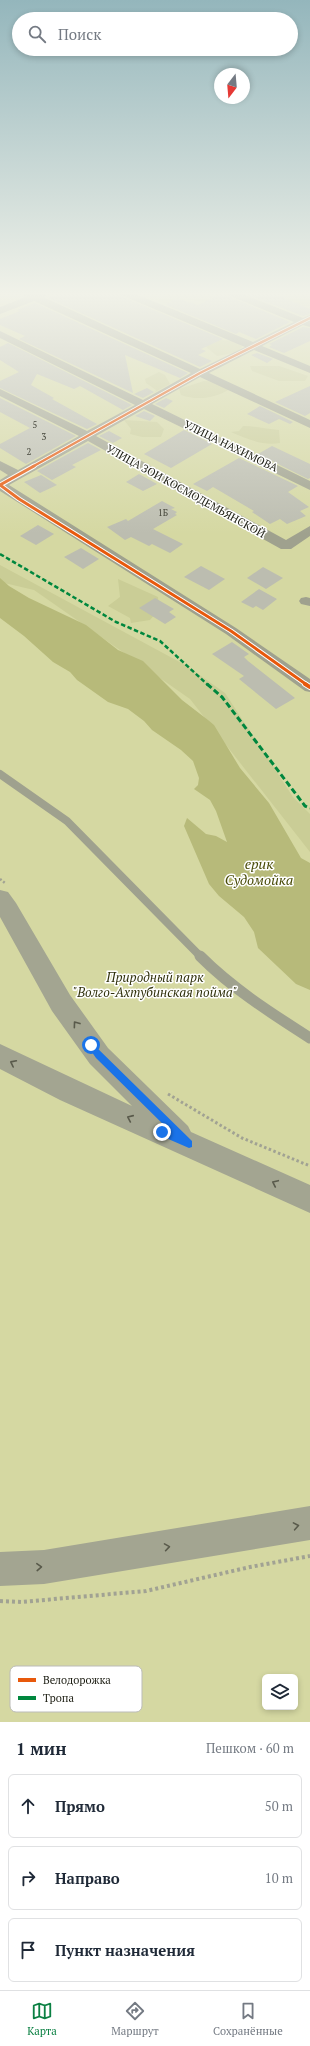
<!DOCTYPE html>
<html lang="ru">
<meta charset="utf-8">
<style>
:root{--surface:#fff;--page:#f6f6f7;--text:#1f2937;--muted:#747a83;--line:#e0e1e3;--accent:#0b8043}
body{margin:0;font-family:"PT Serif",serif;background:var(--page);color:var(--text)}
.controls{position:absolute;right:12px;bottom:12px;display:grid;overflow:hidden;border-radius:6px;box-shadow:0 2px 6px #0003}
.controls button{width:36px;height:36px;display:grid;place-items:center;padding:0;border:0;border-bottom:1px solid var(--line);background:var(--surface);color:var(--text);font:20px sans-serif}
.compass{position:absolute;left:214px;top:68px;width:36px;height:36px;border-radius:50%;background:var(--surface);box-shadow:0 2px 6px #0003;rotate:196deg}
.stop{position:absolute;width:12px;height:12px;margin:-9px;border:3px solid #1a73e8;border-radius:50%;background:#fff}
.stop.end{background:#1a73e8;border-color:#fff;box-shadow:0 1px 4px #0008}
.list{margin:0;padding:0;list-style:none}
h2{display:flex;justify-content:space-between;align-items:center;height:52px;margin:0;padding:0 16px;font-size:17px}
h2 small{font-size:13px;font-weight:400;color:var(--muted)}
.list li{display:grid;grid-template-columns:26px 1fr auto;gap:12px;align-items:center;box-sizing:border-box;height:64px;margin:0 8px 8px;padding:0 8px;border:1px solid var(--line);border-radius:6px}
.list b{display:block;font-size:15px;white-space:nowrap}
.list em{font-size:13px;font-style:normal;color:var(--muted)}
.icon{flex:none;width:22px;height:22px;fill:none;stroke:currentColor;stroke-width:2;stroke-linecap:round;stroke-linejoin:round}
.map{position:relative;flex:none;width:310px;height:1722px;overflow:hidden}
.search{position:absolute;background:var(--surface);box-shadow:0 2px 6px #0003;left:12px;right:12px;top:12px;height:44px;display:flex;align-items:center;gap:10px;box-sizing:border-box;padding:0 14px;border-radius:22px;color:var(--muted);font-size:15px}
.sheet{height:268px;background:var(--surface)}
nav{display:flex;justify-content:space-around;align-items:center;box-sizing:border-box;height:56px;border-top:1px solid var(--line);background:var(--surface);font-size:11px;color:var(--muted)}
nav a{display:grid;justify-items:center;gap:2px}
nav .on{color:var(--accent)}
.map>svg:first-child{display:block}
.green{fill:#d5d8a2;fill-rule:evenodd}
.forest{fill:#cacd96}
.water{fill:#b7ba7a}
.building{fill:#bcbdb0}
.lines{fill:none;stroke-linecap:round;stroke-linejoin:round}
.path-far2{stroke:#a1a293;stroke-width:2.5;stroke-dasharray:2 2;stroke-linecap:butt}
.path-far1{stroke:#a1a293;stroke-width:3;stroke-dasharray:2.5 2.5;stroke-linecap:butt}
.path{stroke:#a1a293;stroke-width:4;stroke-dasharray:3 3;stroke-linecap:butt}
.lane-far1{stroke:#9fa18e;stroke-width:8}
.lane{stroke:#9fa18e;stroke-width:11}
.street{fill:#9fa18e;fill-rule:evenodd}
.primary{fill:#a3a591;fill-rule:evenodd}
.quiet-far1{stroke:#00873e;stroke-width:2.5;stroke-dasharray:4.5 2.5;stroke-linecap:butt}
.quiet{stroke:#00873e;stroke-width:3;stroke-dasharray:6 3;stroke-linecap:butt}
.cycleway-far2-casing{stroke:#fff;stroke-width:4}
.cycleway-far1-casing{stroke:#fff;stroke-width:5}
.cycleway-casing{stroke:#fff;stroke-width:6}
.cycleway-far2{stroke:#e8590c;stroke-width:2.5}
.cycleway-far1{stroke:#e8590c;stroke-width:3}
.cycleway{stroke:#e8590c;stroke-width:4}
.oneway{stroke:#595a4b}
.route{fill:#1a73e8}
.labels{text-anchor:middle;stroke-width:3;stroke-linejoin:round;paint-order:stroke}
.far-number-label{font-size:9px;fill:#44453a}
.far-street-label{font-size:11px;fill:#1c1d12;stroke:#fff}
.park-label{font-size:13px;font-style:italic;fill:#30310c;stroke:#fff}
.water-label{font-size:14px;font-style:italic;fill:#484a06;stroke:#fff}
.key{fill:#fff;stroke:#bbbbb8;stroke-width:1}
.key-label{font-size:11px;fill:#1c1d12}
</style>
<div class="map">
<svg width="310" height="1722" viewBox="0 0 310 1722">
<rect width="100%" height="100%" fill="#dfe1cf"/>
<path class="green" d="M0,293H310V1722H0ZM265,1677H295V1707H265Z"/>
<g class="forest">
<path d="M164,293H206L212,297L223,300L216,305C200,303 183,294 168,304L157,301L167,295Z"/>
<polygon points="303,293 310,294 310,306 296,306 290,303 288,298 292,294"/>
<path d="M221,340L245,342C241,353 228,354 217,356L205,346Z"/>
<polygon points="250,366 279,366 308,376 305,381 279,381 252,371"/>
<polygon points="159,372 165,375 170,384 155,392 156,390 146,383 145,379"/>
<path d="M204,381L220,382L230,389C215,398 198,401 181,395L179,389Z"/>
<polygon points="124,420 157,422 164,429 161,437 142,437 130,434 131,429"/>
<path d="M243,426C255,426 266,429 279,430L280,443C263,446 247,439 231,432L239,431Z"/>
<polygon points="0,565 187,666 225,693 293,797 310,814 310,852 190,699 34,590 0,582"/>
<polygon points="118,579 158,597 159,609 150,620 131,623 130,618 108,606 120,597"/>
</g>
<polygon class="water" points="0,578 9,586 29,598 86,625 118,650 143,661 182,700 208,720 214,725 240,768 269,803 301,858 310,863 310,990 296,984 258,948 254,932 244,917 219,896 209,884 184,826 187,818 206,834 216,836 227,842 216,811 210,800 194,789 198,785 199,778 193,761 181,750 152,730 144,721 128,709 108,702 77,680 70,672 53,662 24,636 0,618"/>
<g class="building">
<polygon points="62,293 116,293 120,296 223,339 201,349 206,351 198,355 212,361 200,367 48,298"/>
<polygon points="223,293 226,293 227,296 290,322 256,339 239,332 236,334 166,305 176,298 198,305"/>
<polygon points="243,293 272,293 310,309 310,314 303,316"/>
<polygon points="35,303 188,373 180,378 125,355 133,393 19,339 25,336 0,325 0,319 20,311 17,310"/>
<polygon points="303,327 310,328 310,341 284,353 269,347 272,345 269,344"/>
<polygon points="8,343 132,405 123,410 80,386 74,389 37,374 31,385 54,398 52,399 97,424 87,429 0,388 0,381 19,372 0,360 0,347"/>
<polygon points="257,353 273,359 267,363 251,355"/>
<polygon points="310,386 310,413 305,416 275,402"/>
<polygon points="147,388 154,392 143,398 134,394"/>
<polygon points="0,398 76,436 26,464 0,448 0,444 30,428 0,412"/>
<polygon points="166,398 173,401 164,408 155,404"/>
<polygon points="260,406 293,422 290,424 279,419 269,424 247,414"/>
<polygon points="144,411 155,416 150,421 135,416"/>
<polygon points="184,430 212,444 171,468 144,454"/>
<polygon points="109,431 122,438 113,443 99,436"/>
<polygon points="88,443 101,450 72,465 76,467 52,480 37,471"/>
<polygon points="272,446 310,464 310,478 308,479 258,454"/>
<polygon points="239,458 298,486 288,492 309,507 300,511 306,516 287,524 280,519 270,524 252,512 254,511 213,487 207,491 193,484"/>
<polygon points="139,474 157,484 143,491 126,482"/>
<polygon points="41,475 57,485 40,493 24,482"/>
<polygon points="162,501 175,508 171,509 177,512 175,514 177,515 153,529 183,544 170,553 152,544 149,546 131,537 125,540 107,527 126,519 128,521"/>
<polygon points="38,525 54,534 36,545 20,536"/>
<polygon points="81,548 99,559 83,569 64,557"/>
<polygon points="201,566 225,579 209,590 184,577"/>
<polygon points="263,567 283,578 266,589 247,578"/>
<polygon points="259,589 277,599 263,610 256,606 253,608 241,602"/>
<polygon points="155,598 174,609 169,612 176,617 165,624 139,608"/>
<polygon points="232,642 249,654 244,657 248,661 295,698 276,709 239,679 244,676 212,654"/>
</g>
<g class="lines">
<polyline class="path-far2" points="0,879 5,883"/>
<polyline class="path-far1" points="168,1094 242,1138 310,1166"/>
<polyline class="path" points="0,1601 21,1602 146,1591 250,1567 310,1556"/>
<polyline class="lane-far1" points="0,774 67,821 201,957"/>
<path class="lane" d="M200,956C233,989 271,1013 310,1038"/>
<g class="street">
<polygon points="21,293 46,293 46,296 43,297 200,369 245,347 121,295 120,293 133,293 253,342 294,322 228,295 227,293 240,293 303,318 310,315 310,327 303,325 262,346 310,366 310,373 254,350 209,373 310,420 310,428 200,377 152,404 310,481 310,490 144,409 96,436 286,540 310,526 310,536 291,549 281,549 88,441 9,485 236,628 310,679 310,692 305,691 226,634 0,491 0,480 8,475 0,470 0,461 18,470 79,436 0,396 0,389 87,431 135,405 0,338 0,331 143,400 191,373 34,301 0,314 0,307 26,297"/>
<polygon points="306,597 310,598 310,606 301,604 299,601 301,598"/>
</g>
<g class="primary">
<polygon points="0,890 8,892 16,903 70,995 108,1048 188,1126 191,1132 310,1185 310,1213 60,1100 0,1069 0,1044 132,1106 90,1064 52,1011 0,917"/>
<polygon points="310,1506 310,1540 44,1584 0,1586 0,1552 44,1550"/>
</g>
<polyline class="quiet-far1" points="0,554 116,622 160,641 208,685"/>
<polyline class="quiet" points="207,684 222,697 305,806 310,808"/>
<g class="cycleway-far2-casing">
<polyline id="cycleway-far2" points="32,467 200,373 310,318"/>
</g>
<g class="cycleway-far1-casing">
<polyline id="cycleway-far1" points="34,466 0,485 19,499 231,631 307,685"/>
</g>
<g class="cycleway-casing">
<polyline id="cycleway" points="305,684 310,687"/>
</g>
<use href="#cycleway-far2" class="cycleway-far2"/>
<use href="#cycleway-far1" class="cycleway-far1"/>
<use href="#cycleway" class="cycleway"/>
</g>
<defs><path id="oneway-chevron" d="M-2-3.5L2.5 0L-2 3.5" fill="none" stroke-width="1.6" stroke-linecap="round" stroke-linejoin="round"/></defs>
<g class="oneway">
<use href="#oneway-chevron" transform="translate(76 1024) rotate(-126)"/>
<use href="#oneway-chevron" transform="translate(13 1063) rotate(-153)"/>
<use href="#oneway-chevron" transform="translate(130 1118) rotate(-156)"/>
<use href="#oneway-chevron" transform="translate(275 1183) rotate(-155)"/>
<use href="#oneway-chevron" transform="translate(296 1526) rotate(-10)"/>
<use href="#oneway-chevron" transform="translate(167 1547) rotate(-9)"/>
<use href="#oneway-chevron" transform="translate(39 1567) rotate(-3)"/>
</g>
<linearGradient id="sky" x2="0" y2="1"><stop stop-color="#94b6bc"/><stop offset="0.55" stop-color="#f1f2e9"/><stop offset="1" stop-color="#f1f2e9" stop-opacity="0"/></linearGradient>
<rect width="310" height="534" fill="url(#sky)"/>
<polygon class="route" points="91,1042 192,1141 192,1147 189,1148 159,1135 158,1132 162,1128 171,1132 96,1058 87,1045"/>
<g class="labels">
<g class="far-number-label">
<text x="35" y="428">5</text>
<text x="44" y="440">3</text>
<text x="29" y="455">2</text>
<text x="163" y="516">1Б</text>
</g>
<g class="far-street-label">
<text transform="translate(231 446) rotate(26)" y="4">УЛИЦА НАХИМОВА</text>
<text transform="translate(186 491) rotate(29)" y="4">УЛИЦА ЗОИ КОСМОДЕМЬЯНСКОЙ</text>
</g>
<g class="park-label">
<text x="155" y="982">Природный парк<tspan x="155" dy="15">"Волго-Ахтубинская пойма"</tspan></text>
</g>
<g class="water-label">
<text x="259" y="869">ерик<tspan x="259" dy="16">Судомойка</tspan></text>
</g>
</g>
<rect x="10" y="1666" width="132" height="46" rx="6" class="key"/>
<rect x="18" y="1678" width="18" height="4" fill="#e8590c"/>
<rect x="18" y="1696" width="18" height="4" fill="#00873e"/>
<g class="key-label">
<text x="43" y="1684">Велодорожка</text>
<text x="43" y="1702">Тропа</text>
</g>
</svg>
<div class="controls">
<button><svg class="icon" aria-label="layers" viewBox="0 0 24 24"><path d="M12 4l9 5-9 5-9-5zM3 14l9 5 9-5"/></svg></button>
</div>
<svg class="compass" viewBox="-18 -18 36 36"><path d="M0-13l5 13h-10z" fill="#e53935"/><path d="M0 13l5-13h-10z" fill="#747a83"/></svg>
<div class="stop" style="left:91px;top:1045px"></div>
<div class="stop end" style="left:162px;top:1132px"></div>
<div class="search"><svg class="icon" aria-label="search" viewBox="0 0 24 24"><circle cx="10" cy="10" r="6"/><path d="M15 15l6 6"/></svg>Поиск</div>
</div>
<section class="sheet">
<h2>1 мин<small>Пешком · 60 m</small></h2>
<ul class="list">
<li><svg class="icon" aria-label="ahead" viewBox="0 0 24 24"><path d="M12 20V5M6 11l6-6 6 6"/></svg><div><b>Прямо</b></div><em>50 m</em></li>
<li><svg class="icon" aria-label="right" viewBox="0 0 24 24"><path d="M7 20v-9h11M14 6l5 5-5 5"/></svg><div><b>Направо</b></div><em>10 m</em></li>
<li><svg class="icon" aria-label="arrive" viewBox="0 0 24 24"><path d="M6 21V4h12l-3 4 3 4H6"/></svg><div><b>Пункт назначения</b></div></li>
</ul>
</section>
<nav>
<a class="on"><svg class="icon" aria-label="map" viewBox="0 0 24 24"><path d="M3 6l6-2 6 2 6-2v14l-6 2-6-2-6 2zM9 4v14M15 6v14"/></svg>Карта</a>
<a><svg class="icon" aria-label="directions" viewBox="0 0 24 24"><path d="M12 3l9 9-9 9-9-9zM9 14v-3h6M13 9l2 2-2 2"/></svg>Маршрут</a>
<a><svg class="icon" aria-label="saved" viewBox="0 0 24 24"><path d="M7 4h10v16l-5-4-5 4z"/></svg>Сохранённые</a>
</nav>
